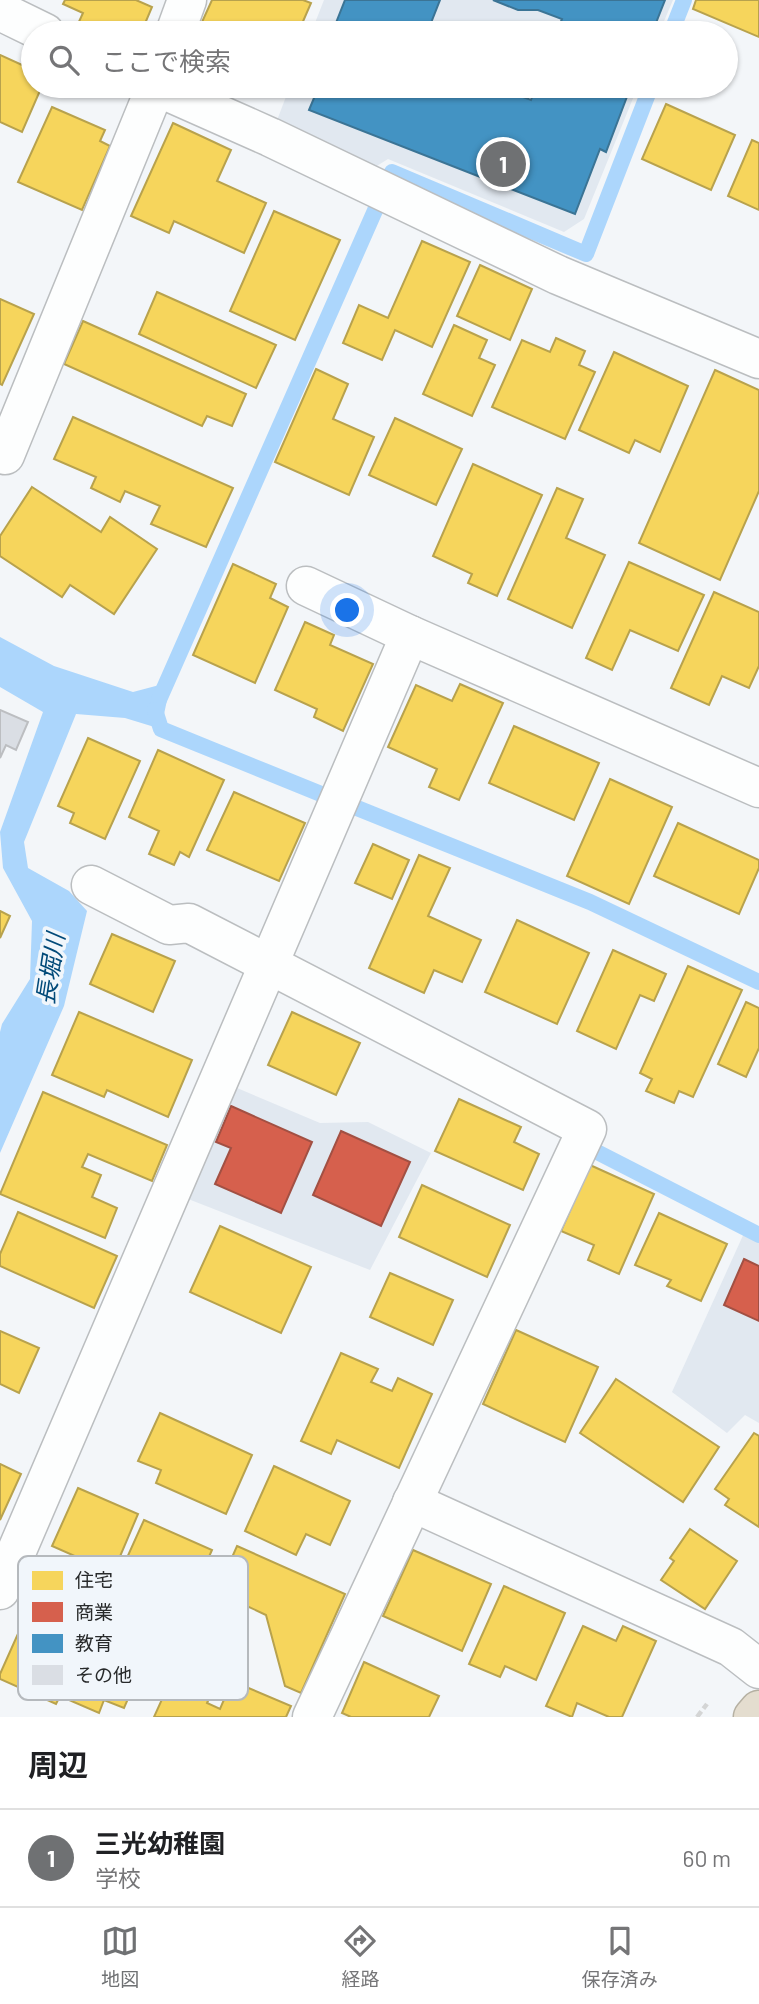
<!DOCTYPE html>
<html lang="ja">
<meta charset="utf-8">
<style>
:root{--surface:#fff;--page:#f2f2f2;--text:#202124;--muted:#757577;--line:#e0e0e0;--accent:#6f7173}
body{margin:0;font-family:Barlow,"Noto Sans JP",sans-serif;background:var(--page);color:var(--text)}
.you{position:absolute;left:348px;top:611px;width:24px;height:24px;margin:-18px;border:5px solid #fff;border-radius:50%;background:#1a73e8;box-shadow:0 0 0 10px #1a73e833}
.badge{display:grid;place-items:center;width:46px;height:46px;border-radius:50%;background:var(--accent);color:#fff;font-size:23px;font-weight:700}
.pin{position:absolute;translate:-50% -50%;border:4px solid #fff;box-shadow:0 2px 7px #0006}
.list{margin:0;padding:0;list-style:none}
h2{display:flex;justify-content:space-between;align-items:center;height:91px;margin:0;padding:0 28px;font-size:30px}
h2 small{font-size:23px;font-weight:400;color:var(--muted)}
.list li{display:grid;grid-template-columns:46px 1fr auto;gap:21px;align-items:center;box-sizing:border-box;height:98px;padding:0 28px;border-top:2px solid var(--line)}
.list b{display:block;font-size:26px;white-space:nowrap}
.list p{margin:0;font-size:23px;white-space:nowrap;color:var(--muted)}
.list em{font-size:23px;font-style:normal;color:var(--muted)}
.icon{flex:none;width:38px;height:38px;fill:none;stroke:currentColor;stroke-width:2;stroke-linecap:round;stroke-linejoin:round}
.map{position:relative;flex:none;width:759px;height:1717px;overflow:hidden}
.search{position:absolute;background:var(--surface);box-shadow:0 2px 5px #0004;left:21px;right:21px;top:21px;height:77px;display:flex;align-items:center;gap:18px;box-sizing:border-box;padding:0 24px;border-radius:38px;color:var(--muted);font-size:26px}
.sheet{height:189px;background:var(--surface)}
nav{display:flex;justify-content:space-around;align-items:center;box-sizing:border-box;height:98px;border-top:2px solid var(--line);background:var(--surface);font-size:19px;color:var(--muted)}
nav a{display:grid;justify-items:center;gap:4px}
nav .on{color:var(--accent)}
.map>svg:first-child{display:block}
.built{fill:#e1e8f0}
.water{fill:#acd6fc}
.homes{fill:#f6d55c;stroke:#b8a24d;stroke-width:2}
.shops{fill:#d6604d;stroke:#a25043;stroke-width:2}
.schools{fill:#4393c3;stroke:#3b7495;stroke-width:2}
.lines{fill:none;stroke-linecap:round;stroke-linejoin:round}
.stream{stroke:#acd6fc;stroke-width:16}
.building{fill:#dadee4;stroke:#bcbec1;stroke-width:2}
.minor-casing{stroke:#bbbec0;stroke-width:41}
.highway-casing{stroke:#b5b0a2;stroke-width:41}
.path{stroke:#d4d5d5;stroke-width:4.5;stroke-dasharray:7 3.5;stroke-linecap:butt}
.minor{stroke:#fdfefe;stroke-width:38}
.highway{stroke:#e4ddcf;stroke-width:38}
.labels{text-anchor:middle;stroke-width:7;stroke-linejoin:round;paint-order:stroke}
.water-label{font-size:24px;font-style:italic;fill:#024a79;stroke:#f1f6fb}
.key{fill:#f1f6fb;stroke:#b5b9bd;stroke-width:2}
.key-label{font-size:19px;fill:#282a2b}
</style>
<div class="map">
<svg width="759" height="1717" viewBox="0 0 759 1717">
<rect width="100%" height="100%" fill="#f3f6f9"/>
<g class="built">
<polygon points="324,0 673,0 659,33 311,33"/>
<polygon points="290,86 638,86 584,219 564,232 388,159 372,169 276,123"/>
<polygon points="230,1085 320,1123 368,1122 431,1153 370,1270 183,1197"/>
<polygon points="745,1231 759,1239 759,1423 745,1415 727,1433 672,1392"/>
</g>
<polygon class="water" points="0,637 54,666 133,692 167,683 168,695 161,729 125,718 76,714 24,842 28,868 69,891 87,911 64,1006 0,1153 0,1032 2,1024 30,979 32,921 3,868 0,832 43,712 0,687"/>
<g class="homes">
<polygon points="65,0 136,0 152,7 141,33 93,33 77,26 83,13 63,4"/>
<polygon points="212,0 303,0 311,3 298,33 197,33"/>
<polygon points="696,0 759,0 759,37 693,9"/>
<polygon points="0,55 33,70 33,86 42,86 22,132 0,122"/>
<polygon points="666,104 735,135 711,190 642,159"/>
<polygon points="52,107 105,130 100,141 110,146 82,210 18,182"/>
<polygon points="173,123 231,150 217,181 266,203 244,253 174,221 169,233 131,216"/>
<polygon points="752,140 759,143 759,210 728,196"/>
<polygon points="274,211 340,240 295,340 230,311"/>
<polygon points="422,241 470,262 432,347 395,330 382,360 343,343 359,305 388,318"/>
<polygon points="480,265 532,289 510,340 457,316"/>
<polygon points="157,292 276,345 256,388 139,334"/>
<polygon points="0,299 34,314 2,385 0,384"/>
<polygon points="83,321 246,394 232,426 207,416 202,426 64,364"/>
<polygon points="454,325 487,340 479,358 495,365 472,416 423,394"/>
<polygon points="556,338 585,351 579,365 595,372 565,439 492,407 522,340 550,352"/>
<polygon points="614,352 688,386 660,452 635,440 629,453 579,430"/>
<polygon points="316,369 348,384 333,419 374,437 349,495 275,462"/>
<polygon points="715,370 759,390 759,491 720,580 639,543"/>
<polygon points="73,417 233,488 206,547 151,524 160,506 125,491 120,502 91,488 96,477 54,459"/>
<polygon points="395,418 462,449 436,505 369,475"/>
<polygon points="473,464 542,495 497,596 468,583 472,574 433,556"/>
<polygon points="32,487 101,532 110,517 157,549 114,614 70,585 62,597 0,556 0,536"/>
<polygon points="557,488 583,499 566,538 605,555 572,628 508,599"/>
<polygon points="629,562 704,595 678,651 630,630 612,670 586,658"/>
<polygon points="233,564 276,584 270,598 288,607 255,683 193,655"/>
<polygon points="714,592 759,612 759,666 749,688 722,676 709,705 671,688"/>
<polygon points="305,622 334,635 330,645 373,664 343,731 314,717 317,709 275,690"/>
<polygon points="460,684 503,703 459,800 429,787 437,769 388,747 416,685 452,701"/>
<polygon points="514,726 599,763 574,820 489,783"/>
<polygon points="88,738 140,761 105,839 70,823 74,813 58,806"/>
<polygon points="158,750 224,780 189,857 180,852 174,865 149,854 159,831 129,817"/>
<polygon points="610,779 672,807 629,904 567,876"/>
<polygon points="234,792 305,823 279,881 207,850"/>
<polygon points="678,823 759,860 759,868 739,914 654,876"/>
<polygon points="373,844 409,860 392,899 355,883"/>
<polygon points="419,855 450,868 428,916 481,940 462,982 434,970 424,993 369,968"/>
<polygon points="0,911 10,916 0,938"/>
<polygon points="517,920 589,953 557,1024 485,992"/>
<polygon points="112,934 175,961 153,1012 90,984"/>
<polygon points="613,950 666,974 654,1001 640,995 616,1049 577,1031"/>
<polygon points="688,966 742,990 693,1097 679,1091 674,1103 646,1091 652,1079 640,1073"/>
<polygon points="746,1002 759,1008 759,1048 746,1077 718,1064"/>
<polygon points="79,1012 192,1060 168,1117 107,1090 104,1097 52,1075"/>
<polygon points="292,1012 360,1043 336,1095 268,1065"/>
<polygon points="43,1092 167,1145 152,1181 88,1154 82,1167 101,1175 92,1197 117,1208 105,1238 0,1194"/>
<polygon points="459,1099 521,1127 514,1142 539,1154 523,1190 435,1151"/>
<polygon points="590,1165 654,1194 619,1274 588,1260 594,1245 561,1231"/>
<polygon points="422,1185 510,1225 487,1277 399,1237"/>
<polygon points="18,1212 117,1256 94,1308 0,1266 0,1254"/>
<polygon points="659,1213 727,1244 701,1301 667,1286 671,1280 635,1265"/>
<polygon points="220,1226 311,1267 281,1333 190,1292"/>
<polygon points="390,1273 453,1300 433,1345 370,1317"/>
<polygon points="516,1330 598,1367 565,1442 483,1404"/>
<polygon points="0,1331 39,1348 19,1393 0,1384"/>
<polygon points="341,1353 378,1369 371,1382 392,1391 398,1378 432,1394 399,1468 337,1440 331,1454 301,1441"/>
<polygon points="616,1379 719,1447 683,1502 580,1433"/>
<polygon points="160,1413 252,1455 226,1514 156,1483 161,1470 138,1461"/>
<polygon points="754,1433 759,1436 759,1527 725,1505 729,1499 715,1489"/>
<polygon points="0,1464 21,1474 0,1520"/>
<polygon points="274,1466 350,1501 330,1545 306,1534 296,1555 245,1531"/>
<polygon points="78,1488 138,1514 113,1573 52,1546"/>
<polygon points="144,1520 212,1550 189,1602 121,1571"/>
<polygon points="690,1529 737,1561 705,1609 661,1580 674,1561 670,1558"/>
<polygon points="237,1546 345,1594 301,1693 285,1686 266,1615 247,1606 232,1640 199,1625 213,1594 229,1601 235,1586 222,1580"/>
<polygon points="413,1550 491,1584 462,1651 383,1616"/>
<polygon points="504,1586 565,1613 536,1680 505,1666 500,1677 469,1664"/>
<polygon points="25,1618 141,1669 124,1708 104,1700 99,1713 60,1696 56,1704 0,1679 0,1674"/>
<polygon points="583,1626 616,1641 623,1626 656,1641 622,1717 609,1717 577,1703 572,1717 546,1706"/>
<polygon points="182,1655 221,1672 207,1703 220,1709 232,1681 291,1706 286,1717 154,1717"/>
<polygon points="364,1662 439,1696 429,1717 351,1717 342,1713"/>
</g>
<g class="shops">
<polygon points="231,1106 312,1142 281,1213 215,1184 231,1148 216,1142"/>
<polygon points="341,1131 410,1162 381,1226 313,1195"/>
<polygon points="744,1259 759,1266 759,1321 724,1305"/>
</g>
<g class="schools">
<polygon points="345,0 440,0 427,33 332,33"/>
<polygon points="493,0 665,0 652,33 556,33 562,19 538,10 518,10"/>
<polygon points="319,86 493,86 531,100 536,86 631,86 606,152 600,149 575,214 309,110"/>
</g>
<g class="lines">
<g class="stream">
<polyline points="671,33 684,0"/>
<polyline points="158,702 392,172 586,254 651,86"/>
<polyline points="155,710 161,729 321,794"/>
<polyline points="357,808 590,902 759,982"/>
<polyline points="597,1152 759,1235"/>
</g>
</g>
<polygon class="building" points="0,710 28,722 16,750 6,745 0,758"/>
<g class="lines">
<g class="minor-casing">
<g id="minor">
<polyline points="0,11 45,33"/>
<polyline points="175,33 187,0"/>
<polyline points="155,86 270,137 558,275 759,359"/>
<polyline points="5,455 156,86"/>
<polyline points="306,586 410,635"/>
<polyline points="91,885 169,925 189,923 587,1129 312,1717"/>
<polyline points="412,1502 731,1647 759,1669"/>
<polyline points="0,1590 410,635 759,788"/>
</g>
</g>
<g class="highway-casing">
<polyline id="highway" points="753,1717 759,1710"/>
</g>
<polyline class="path" points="697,1717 707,1704"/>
<use href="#minor" class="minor"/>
<use href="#highway" class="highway"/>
</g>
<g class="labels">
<g class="water-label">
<text transform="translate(51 969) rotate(-81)" y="8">長堀川</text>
</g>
</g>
<rect x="18" y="1556" width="230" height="144" rx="10" class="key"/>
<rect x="32" y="1571" width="31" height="19" fill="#f6d55c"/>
<rect x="32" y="1602" width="31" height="20" fill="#d6604d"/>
<rect x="32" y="1634" width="31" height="19" fill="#4393c3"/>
<rect x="32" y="1665" width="31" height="20" fill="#dadee4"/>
<g class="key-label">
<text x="75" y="1587">住宅</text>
<text x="75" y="1619">商業</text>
<text x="75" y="1650">教育</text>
<text x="75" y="1682">その他</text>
</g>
</svg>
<div class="you"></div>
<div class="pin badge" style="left:503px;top:164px">1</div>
<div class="search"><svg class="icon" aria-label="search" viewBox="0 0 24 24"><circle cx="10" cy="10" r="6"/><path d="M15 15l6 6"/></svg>ここで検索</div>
</div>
<section class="sheet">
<h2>周辺<small></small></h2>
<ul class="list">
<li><span class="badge">1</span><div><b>三光幼稚園</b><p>学校</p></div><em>60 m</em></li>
</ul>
</section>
<nav>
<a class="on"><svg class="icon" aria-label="map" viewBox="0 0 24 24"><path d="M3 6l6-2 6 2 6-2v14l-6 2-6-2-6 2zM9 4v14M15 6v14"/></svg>地図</a>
<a><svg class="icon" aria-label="directions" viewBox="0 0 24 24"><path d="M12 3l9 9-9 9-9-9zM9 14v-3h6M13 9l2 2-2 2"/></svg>経路</a>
<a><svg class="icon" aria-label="saved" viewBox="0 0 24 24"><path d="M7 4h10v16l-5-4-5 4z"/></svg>保存済み</a>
</nav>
